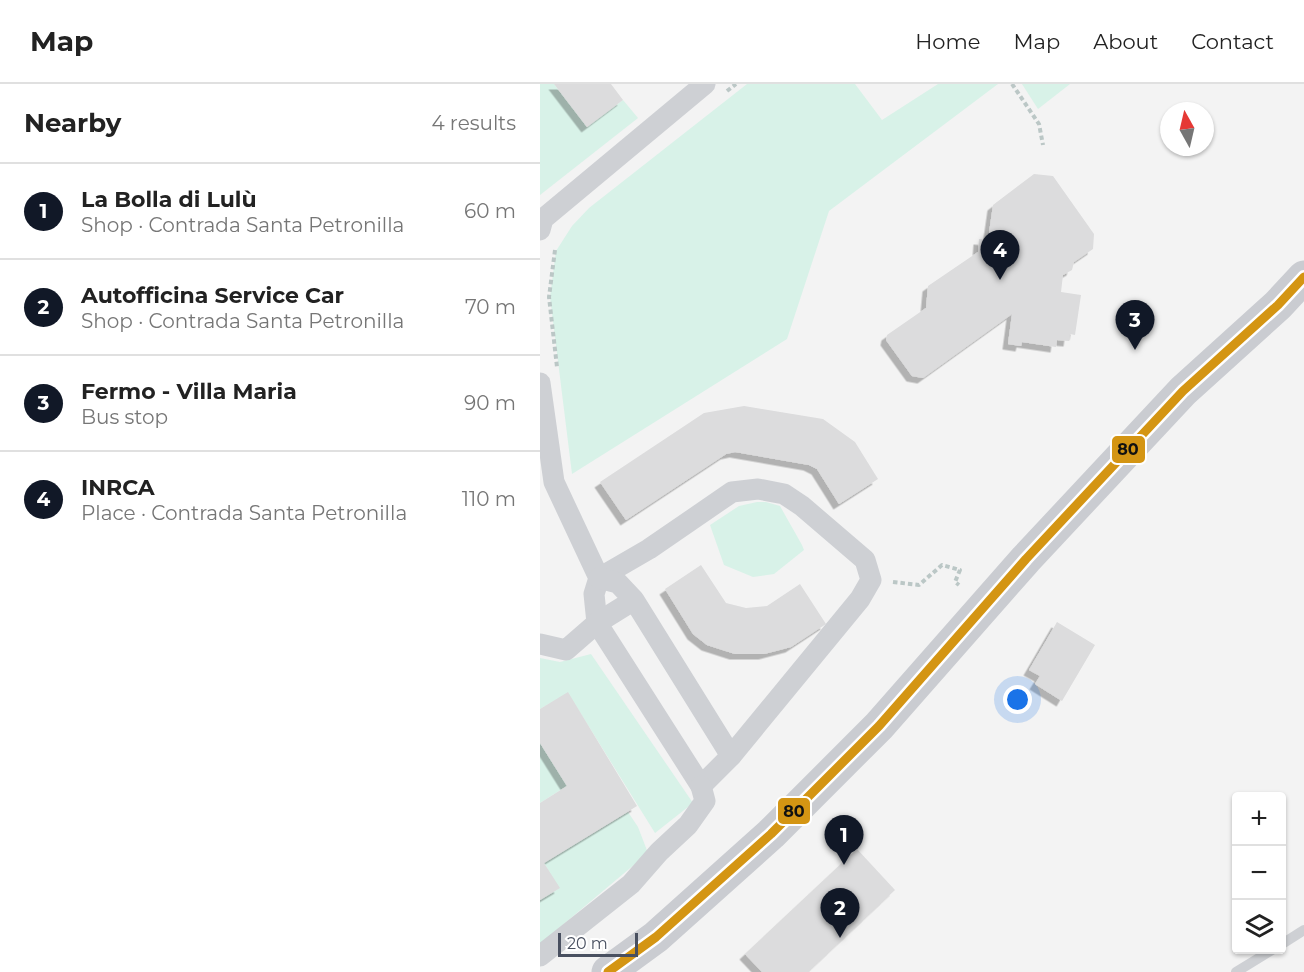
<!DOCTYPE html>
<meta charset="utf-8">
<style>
:root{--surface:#fff;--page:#f6f6f6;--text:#222;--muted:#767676;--line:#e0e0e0;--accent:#111827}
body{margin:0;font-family:Montserrat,sans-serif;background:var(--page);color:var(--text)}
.controls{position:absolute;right:18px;bottom:18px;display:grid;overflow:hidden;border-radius:6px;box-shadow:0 2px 4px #0004}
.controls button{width:54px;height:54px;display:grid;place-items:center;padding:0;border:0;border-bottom:2px solid var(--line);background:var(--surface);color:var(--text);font:30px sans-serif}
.compass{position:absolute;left:620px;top:18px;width:54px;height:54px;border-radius:50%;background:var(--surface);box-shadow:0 2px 4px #0004;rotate:352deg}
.scale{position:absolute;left:18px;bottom:15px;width:80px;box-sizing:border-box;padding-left:6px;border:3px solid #495060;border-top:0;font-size:16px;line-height:21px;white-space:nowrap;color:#495060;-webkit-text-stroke:4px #fff;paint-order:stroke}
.you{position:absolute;left:478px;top:616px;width:21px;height:21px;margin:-15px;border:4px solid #fff;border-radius:50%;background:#1a73e8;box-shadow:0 0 0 9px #1a73e833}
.badge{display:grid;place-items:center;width:39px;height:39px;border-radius:50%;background:var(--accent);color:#fff;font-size:20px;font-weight:700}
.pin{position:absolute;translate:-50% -50px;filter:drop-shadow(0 2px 3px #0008)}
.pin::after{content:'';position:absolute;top:32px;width:21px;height:18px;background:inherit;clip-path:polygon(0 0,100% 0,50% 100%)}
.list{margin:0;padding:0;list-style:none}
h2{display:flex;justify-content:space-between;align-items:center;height:78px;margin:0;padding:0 24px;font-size:26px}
h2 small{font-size:20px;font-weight:400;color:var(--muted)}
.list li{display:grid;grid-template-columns:39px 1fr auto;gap:18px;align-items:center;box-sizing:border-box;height:96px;padding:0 24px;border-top:2px solid var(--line)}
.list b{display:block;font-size:22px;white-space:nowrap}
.list p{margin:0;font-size:20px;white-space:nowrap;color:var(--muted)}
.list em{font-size:20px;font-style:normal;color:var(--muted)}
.icon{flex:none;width:33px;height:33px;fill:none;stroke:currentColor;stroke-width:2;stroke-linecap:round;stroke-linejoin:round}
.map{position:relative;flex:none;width:764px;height:888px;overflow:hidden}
header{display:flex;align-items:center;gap:36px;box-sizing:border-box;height:84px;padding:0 30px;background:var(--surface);border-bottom:2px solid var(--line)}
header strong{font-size:28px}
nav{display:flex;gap:33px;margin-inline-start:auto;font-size:21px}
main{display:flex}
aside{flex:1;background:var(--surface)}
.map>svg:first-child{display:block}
.green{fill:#d8f2e8}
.building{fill:#dcdcdd;filter:url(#shadow)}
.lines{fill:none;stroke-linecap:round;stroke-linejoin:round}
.path{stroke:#bbc7c6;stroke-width:4;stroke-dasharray:4.5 3;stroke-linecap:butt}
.lane{stroke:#ced0d4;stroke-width:10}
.street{stroke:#ced0d4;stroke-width:21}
.primary{stroke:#caccd1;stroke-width:33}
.bus-1-casing{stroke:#fff;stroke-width:14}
.bus-1{stroke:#d49513;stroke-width:9}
.line-badge{stroke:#fff;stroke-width:2}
.pale-badge-label{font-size:16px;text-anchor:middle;font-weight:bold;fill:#111}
</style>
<header>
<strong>Map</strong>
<nav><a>Home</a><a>Map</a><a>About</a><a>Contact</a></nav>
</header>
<main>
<aside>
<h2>Nearby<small>4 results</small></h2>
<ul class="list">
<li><span class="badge">1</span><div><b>La Bolla di Lulù</b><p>Shop · Contrada Santa Petronilla</p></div><em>60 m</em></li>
<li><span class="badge">2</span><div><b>Autofficina Service Car</b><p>Shop · Contrada Santa Petronilla</p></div><em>70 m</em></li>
<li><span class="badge">3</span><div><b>Fermo - Villa Maria</b><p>Bus stop</p></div><em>90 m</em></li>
<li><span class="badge">4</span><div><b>INRCA</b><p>Place · Contrada Santa Petronilla</p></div><em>110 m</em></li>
</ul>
</aside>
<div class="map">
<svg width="764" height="888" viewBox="0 0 764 888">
<defs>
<filter id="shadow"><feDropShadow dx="-5.5" dy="5.5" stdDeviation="0" flood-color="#0004"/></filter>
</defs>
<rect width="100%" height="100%" fill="#f3f3f3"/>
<g class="green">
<polygon points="0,0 14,0 47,43 83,16 98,34 0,111"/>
<polygon points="207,0 315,0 342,36 398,0 458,0 289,127 247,255 32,390 10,213 16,167 32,142 49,124"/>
<polygon points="482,0 530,0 498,25"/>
<polygon points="217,418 226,418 240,422 262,461 264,466 234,490 213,493 184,481 170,441 199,422"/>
<polygon points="51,570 153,719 115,749 28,609 0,625 0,574 20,578"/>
<polygon points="0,659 27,702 0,719"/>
<polygon points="88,728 98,743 108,769 0,860 0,816 19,804 4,779"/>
</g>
<g class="building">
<polygon points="14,0 71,0 83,16 47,43"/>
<polygon points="494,90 513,92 554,150 553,165 534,178 532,186 523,191 521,208 541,211 535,251 530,250 529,257 517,256 516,263 482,258 481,262 468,260 472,230 383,294 372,292 346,256 347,251 386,224 388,202 438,168 439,155 448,156 453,121"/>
<polygon points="204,322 283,335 315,358 338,395 299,420 277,385 269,381 195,368 186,370 86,436 60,398 164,329"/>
<polygon points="161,481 186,519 206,524 227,522 260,500 286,540 251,563 224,570 195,570 167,561 153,550 125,505"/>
<polygon points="517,538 555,561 522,617 495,600 500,592 489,586"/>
<polygon points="28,608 97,722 4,779 20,804 0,816 0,719 27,702 0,659 0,625"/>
<polygon points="317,765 355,806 268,888 222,888 205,870"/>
</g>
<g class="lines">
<g class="path">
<polyline points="472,0 499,40 503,61"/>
<polyline points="187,7 196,0"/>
<polyline points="15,166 9,213 17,283"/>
<polyline points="353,498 379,501 402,481 420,486 415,498 419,501"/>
</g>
<g class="lane">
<polyline points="742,860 764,846"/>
<polyline points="696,888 732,866"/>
</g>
<g class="street">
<polyline points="0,146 3,135 165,0"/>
<polyline points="0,299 14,398 59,494 54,510 57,539 26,566 0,560"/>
<polyline points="59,494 109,465 192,408 218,405 244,410 262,422 325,476 331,496 320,515 191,672"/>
<polyline points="59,494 78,499 94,516 57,539 161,702 191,672 94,516"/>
<polyline points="0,872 91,800 119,768 148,741 165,717 161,702"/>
</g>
<polyline class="primary" points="68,888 116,853 231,750 339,642 486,475 643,307 738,221 764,193"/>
<g class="bus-1-casing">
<polyline id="bus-1" points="68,888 116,853 231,750 339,642 486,475 643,307 738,221 764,193"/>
</g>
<use href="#bus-1" class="bus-1"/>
</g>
<g class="line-badge">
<rect x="571" y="351" width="35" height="29" rx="6" fill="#d49513"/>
<rect x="237" y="713" width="34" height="28" rx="6" fill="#d49513"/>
</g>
<g class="pale-badge-label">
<text x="588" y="371">80</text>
<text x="254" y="733">80</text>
</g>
</svg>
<div class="controls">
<button>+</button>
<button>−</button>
<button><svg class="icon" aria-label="layers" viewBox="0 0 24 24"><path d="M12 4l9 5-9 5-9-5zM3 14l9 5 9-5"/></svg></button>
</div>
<svg class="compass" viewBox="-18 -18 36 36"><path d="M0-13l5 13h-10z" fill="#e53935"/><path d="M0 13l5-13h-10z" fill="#767676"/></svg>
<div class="scale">20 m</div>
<div class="you"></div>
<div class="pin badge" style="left:304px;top:781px">1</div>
<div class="pin badge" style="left:300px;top:854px">2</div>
<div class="pin badge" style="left:595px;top:266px">3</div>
<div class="pin badge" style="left:460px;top:196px">4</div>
</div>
</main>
